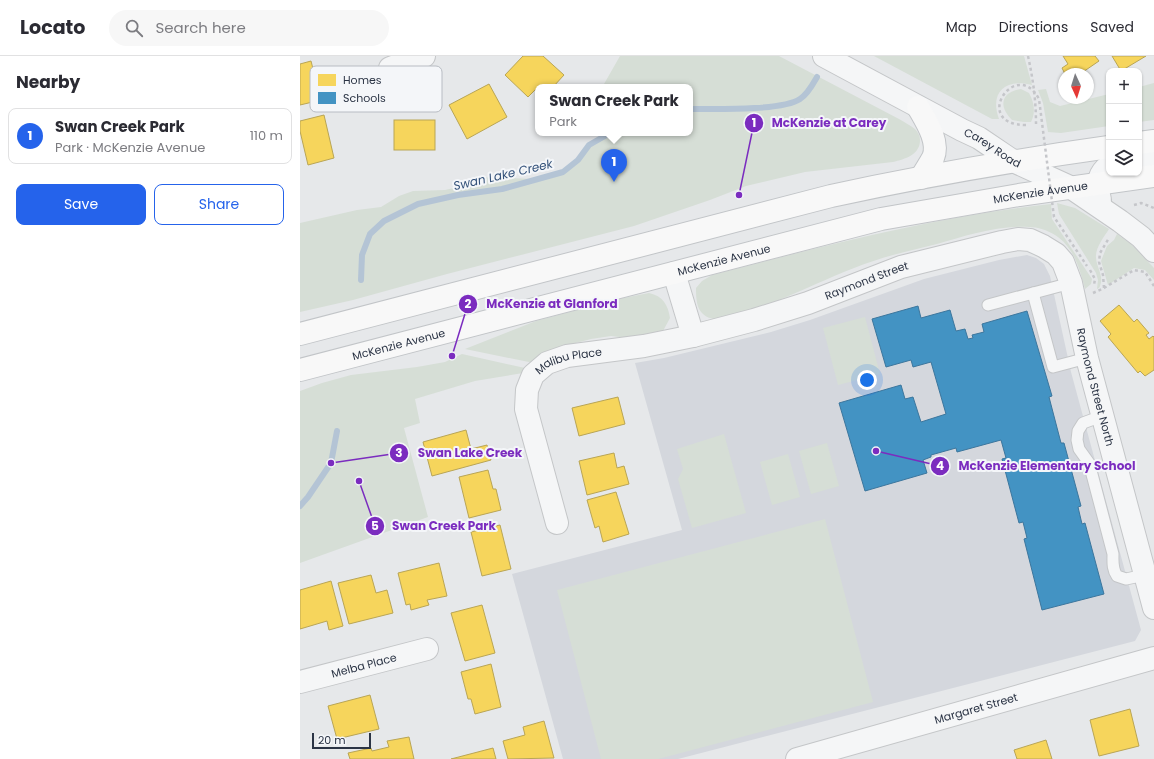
<!DOCTYPE html>
<meta charset="utf-8">
<style>
:root{--surface:#fff;--page:#f7f7f7;--text:#2b2b33;--muted:#7c7c81;--line:#e1e1e2;--accent:#2563eb}
body{margin:0;font-family:Poppins,sans-serif;background:var(--page);color:var(--text)}
.controls{position:absolute;right:12px;top:12px;display:grid;overflow:hidden;border-radius:8px;box-shadow:0 1px 3px #0004}
.controls button{width:36px;height:36px;display:grid;place-items:center;padding:0;border:0;border-bottom:1px solid var(--line);background:var(--surface);color:var(--text);font:20px sans-serif}
.compass{position:absolute;left:758px;top:12px;width:36px;height:36px;border-radius:50%;background:var(--surface);box-shadow:0 1px 3px #0004;rotate:176deg}
.scale{position:absolute;left:12px;bottom:10px;width:59px;box-sizing:border-box;padding-left:4px;border:2px solid #2b3445;border-top:0;font-size:11px;line-height:14px;white-space:nowrap;color:#2b3445;-webkit-text-stroke:3px #f4f6f9;paint-order:stroke}
.you{position:absolute;left:567px;top:324px;width:14px;height:14px;margin:-10px;border:3px solid #fff;border-radius:50%;background:#1a73e8;box-shadow:0 0 0 6px #1a73e833}
.badge{display:grid;place-items:center;width:26px;height:26px;border-radius:50%;background:var(--accent);color:#fff;font-size:13px;font-weight:700}
.pin{position:absolute;translate:-50% -33px;filter:drop-shadow(0 1px 2px #0008)}
.pin::after{content:'';position:absolute;top:21px;width:14px;height:12px;background:inherit;clip-path:polygon(0 0,100% 0,50% 100%)}
.popup{position:absolute;left:235px;top:28px;width:158px;height:52px;box-sizing:border-box;display:grid;place-content:center;border-radius:8px;background:var(--surface);filter:drop-shadow(0 1px 3px #0005);font-size:13px;white-space:nowrap;color:var(--muted)}
.popup b{font-size:15px;color:var(--text)}
.popup::after{content:'';position:absolute;left:50%;top:100%;margin-left:-8px;border:8px solid transparent;border-top-color:var(--surface)}
.list{margin:0;padding:0;list-style:none}
h2{display:flex;justify-content:space-between;align-items:center;height:52px;margin:0;padding:0 16px;font-size:17px}
h2 small{font-size:13px;font-weight:400;color:var(--muted)}
.list li{display:grid;grid-template-columns:26px 1fr auto;gap:12px;align-items:center;box-sizing:border-box;height:56px;margin:0 8px 8px;padding:0 8px;border:1px solid var(--line);border-radius:8px}
.list b{display:block;font-size:15px;white-space:nowrap}
.list p{margin:0;font-size:13px;white-space:nowrap;color:var(--muted)}
.list em{font-size:13px;font-style:normal;color:var(--muted)}
.actions{display:flex;gap:8px;padding:12px 16px}
.actions a{flex:1;padding:9px 0;border:1px solid var(--accent);border-radius:8px;text-align:center;font-size:14px;color:var(--accent)}
.actions .main{background:var(--accent);color:#fff}
.icon{flex:none;width:22px;height:22px;fill:none;stroke:currentColor;stroke-width:2;stroke-linecap:round;stroke-linejoin:round}
.map{position:relative;flex:none;width:854px;height:703px;overflow:hidden}
header{display:flex;align-items:center;gap:24px;box-sizing:border-box;height:56px;padding:0 20px;background:var(--surface);border-bottom:1px solid var(--line)}
header strong{font-size:19px}
nav{display:flex;gap:22px;margin-inline-start:auto;font-size:14px}
.search{width:280px;height:36px;background:var(--page);display:flex;align-items:center;gap:10px;box-sizing:border-box;padding:0 14px;border-radius:22px;color:var(--muted);font-size:15px}
main{display:flex}
aside{flex:1;background:var(--surface)}
.map>svg:first-child{display:block}
.built{fill:#d4d7dd}
.green{fill:#d6ded6}
.homes{fill:#f6d55c;stroke:#b9a555}
.schools{fill:#4393c3;stroke:#3c769d}
.lines{fill:none;stroke-linecap:round;stroke-linejoin:round}
.stream{stroke:#b4c4d5;stroke-width:6}
.service-casing{stroke:#c4c6c8;stroke-width:13}
.minor-casing{stroke:#c4c6c8;stroke-width:24}
.tertiary-casing{stroke:#c4c6c8;stroke-width:24}
.primary-casing{stroke:#c2c5c8;stroke-width:24}
.path{stroke:#c5c6ca;stroke-width:2.5;stroke-dasharray:3 3;stroke-linecap:butt}
.service{stroke:#f5f6f7;stroke-width:11}
.minor{stroke:#f5f6f7;stroke-width:22}
.tertiary{stroke:#f5f6f7;stroke-width:22}
.primary{stroke:#f8f8f8;stroke-width:22}
.path-bridge{stroke:#c5c6ca;stroke-width:2.5;stroke-dasharray:3 3;stroke-linecap:butt}
.labels{text-anchor:middle;stroke-width:4;stroke-linejoin:round;paint-order:stroke}
.street-label{font-size:11px;fill:#2b3445;stroke:#f4f6f9}
.water-label{font-size:12px;font-style:italic;fill:#34527a;stroke:#f4f6f9}
.key{fill:#f4f6f9;stroke:#b8bcc3;stroke-width:1}
.key-label{font-size:11px;fill:#2b3445}
.leader{fill:none;stroke:#7b2cbf;stroke-width:1.5}
.callout-dot{fill:#7b2cbf;stroke:#f4f6f9;stroke-width:1.5}
.mark-label{font-size:12px;text-anchor:middle;font-weight:bold;fill:#fff}
.callout-label{font-size:12px;text-anchor:middle;font-weight:bold;fill:#7b2cbf;stroke:#f4f6f9;stroke-width:4;stroke-linejoin:round;paint-order:stroke}
</style>
<header>
<strong>Locato</strong>
<div class="search"><svg class="icon" aria-label="search" viewBox="0 0 24 24"><circle cx="10" cy="10" r="6"/><path d="M15 15l6 6"/></svg>Search here</div>
<nav><a>Map</a><a>Directions</a><a>Saved</a></nav>
</header>
<main>
<aside>
<h2>Nearby<small></small></h2>
<ul class="list">
<li><span class="badge">1</span><div><b>Swan Creek Park</b><p>Park · McKenzie Avenue</p></div><em>110 m</em></li>
</ul>
<div class="actions"><a class="main">Save</a><a>Share</a></div>
</aside>
<div class="map">
<svg width="854" height="703" viewBox="0 0 854 703">
<rect width="100%" height="100%" fill="#e6e8ea"/>
<polygon class="built" points="727,199 736,202 744,208 750,220 771,316 841,574 835,585 378,703 263,703 212,518 382,474 335,307 364,302 471,276 510,264 624,223 699,204"/>
<g class="green">
<path d="M320,0H479L599,63C604,66 610,69 615,73C618,76 620,80 620,84C620,99 605,103 593,106L505,116L446,130L410,144L334,170L147,218L53,244L0,256V167L57,154L81,151L99,140L113,135L145,134L158,131L177,121L235,123L263,116L278,104L289,89L310,77H390V31H309L304,28Z"/>
<path d="M574,0H724L732,29C706,22 689,36 699,63H692Z"/>
<polygon points="854,27 854,64 839,66 839,31"/>
<path d="M721,33L729,37C734,46 736,56 731,66H724L712,64C698,50 701,36 721,33Z"/>
<polygon points="746,33 750,46 760,50 809,38 809,70 761,77 748,76 743,47 738,34"/>
<path d="M757,147L775,152L809,173C804,181 795,192 796,202C797,213 805,221 799,232L797,233L798,224L796,217L759,158Z"/>
<path d="M751,148L752,163L792,223L791,228L785,233C780,213 773,190 755,179C747,174 738,171 729,171C699,169 665,180 637,188C622,192 607,195 593,199C567,206 541,217 516,228C491,239 466,250 440,258C432,260 423,264 414,263C397,260 396,246 396,232L402,225L412,219C524,190 635,160 751,148Z"/>
<polygon points="817,178 831,188 854,212 854,224 845,214 834,212 808,229 801,205 807,190 814,184"/>
<path d="M349,237C363,240 368,249 370,262L363,275L328,282L311,280L291,283L268,289L238,306H229L165,293L236,265L318,243Z"/>
<polygon points="565,261 580,318 538,329 523,272"/>
<polygon points="162,298 225,312 223,317 175,325 115,343 120,367 104,372 128,461 0,507 0,335 22,327 51,319 117,311 145,306"/>
<polygon points="424,378 446,457 392,472 378,423 383,413 377,393"/>
<polygon points="527,387 539,430 511,438 499,395"/>
<polygon points="488,398 500,441 472,449 460,406"/>
<polygon points="525,463 573,646 358,703 301,703 257,534"/>
</g>
<g class="homes">
<polygon points="223,0 243,0 264,19 253,31 238,31 228,41 205,19"/>
<polygon points="763,0 795,0 799,5 780,18 765,18 762,12 768,8"/>
<polygon points="812,0 846,0 821,15"/>
<polygon points="11,5 21,44 0,49 0,8"/>
<polygon points="189,28 207,61 167,83 149,49"/>
<polygon points="24,59 34,102 8,109 0,75 0,65"/>
<rect x="94" y="64" width="41" height="30"/>
<polygon points="819,249 834,266 837,263 849,277 846,279 849,283 853,280 854,281 854,314 845,320 840,315 838,317 808,281 811,278 800,265"/>
<polygon points="318,341 325,368 279,380 272,352"/>
<polygon points="166,374 171,393 187,389 191,404 132,420 123,386"/>
<polygon points="314,397 317,412 324,410 329,428 287,439 279,405"/>
<polygon points="188,414 193,433 196,433 201,454 169,462 159,421"/>
<polygon points="316,436 329,478 303,486 299,470 295,472 287,444"/>
<polygon points="200,469 211,513 182,520 171,476"/>
<polygon points="139,507 147,540 127,544 129,549 111,554 110,548 106,549 98,517"/>
<polygon points="71,519 76,537 87,534 93,557 49,568 38,527"/>
<polygon points="31,525 43,570 29,574 27,565 0,573 0,534"/>
<polygon points="182,549 195,597 165,605 151,557"/>
<polygon points="191,608 201,651 175,658 171,643 168,643 161,616"/>
<polygon points="70,639 79,673 37,683 28,650"/>
<polygon points="830,653 839,690 799,700 790,664"/>
<polygon points="244,665 254,702 208,703 203,685 225,679 223,671"/>
<polygon points="109,681 114,703 50,703 48,697 71,692 72,695 89,691 87,685"/>
<polygon points="746,684 752,703 717,703 714,694"/>
<polygon points="193,692 196,703 151,703"/>
</g>
<polygon class="schools" points="618,250 621,262 650,254 656,275 665,273 668,283 673,282 672,279 684,276 682,268 727,255 752,340 749,341 761,387 764,387 781,450 778,451 782,468 785,467 804,538 742,554 724,483 727,482 723,466 719,467 702,403 706,402 701,384 657,396 656,392 631,399 631,401 623,404 627,417 565,435 539,347 601,329 605,343 613,341 621,366 646,358 631,306 613,311 611,304 586,311 572,263"/>
<g class="lines">
<g class="stream">
<path d="M390,53C414,53 482,55 500,43C508,38 513,28 517,21"/>
<polyline points="61,224 62,199 70,178 84,165 118,148 158,139 202,133 263,116 278,104 289,89 310,77"/>
<polyline points="0,450 8,441 31,407 37,375"/>
</g>
<g class="service-casing">
<g id="service">
<polyline points="733,237 753,311 787,302"/>
<polyline points="688,249 771,227"/>
<path d="M802,360L783,367L778,375L777,384L779,393L789,407L813,498C813,506 812,513 817,520L826,523L845,519"/>
</g>
</g>
<g class="minor-casing">
<g id="minor">
<polyline points="90,12 124,0"/>
<polyline points="374,217 393,280"/>
<path id="s1" d="M257,467L226,353L227,334L233,319L247,307L267,300L344,290L393,280L454,264L508,247L601,211L702,186L718,183L730,184L743,190L756,198L763,206L771,227L787,302L854,552"/>
<path id="s2" d="M0,626L127,593"/>
<path id="s3" d="M497,703L854,602"/>
</g>
</g>
<g class="tertiary-casing">
<g id="tertiary">
<path id="s4" d="M524,0L662,74L679,82L713,105L770,131L820,165L841,181L854,195"/>
<polyline points="839,101 854,98"/>
<path d="M800,144C797,131 797,118 809,110"/>
</g>
</g>
<g class="primary-casing">
<g id="primary">
<path d="M618,51C626,65 640,86 633,102C629,109 625,115 621,122"/>
<polyline points="839,87 854,85"/>
<path d="M0,278L531,140C623,120 716,104 809,91"/>
<path id="s5" d="M0,314L581,163L719,139L854,120"/>
</g>
</g>
<g class="path">
<path d="M728,0C733,23 736,44 736,68"/>
<polyline points="834,149 841,147 854,152"/>
<polyline points="790,214 795,223 794,229"/>
<polyline points="804,232 803,219 799,206 800,197 809,182"/>
<polyline points="793,237 804,232 834,214 845,216 854,230"/>
</g>
<use href="#service" class="service"/>
<use href="#minor" class="minor"/>
<use href="#tertiary" class="tertiary"/>
<use href="#primary" class="primary"/>
<path class="path-bridge" d="M726,69C670,69 716,0 739,43L754,161L787,210"/>
</g>
<g class="labels">
<g class="street-label">
<text dy="4" stroke="none"><textPath href="#s4" startOffset="192">Carey Road</textPath></text>
<text dy="4" stroke="none"><textPath href="#s5" startOffset="762">McKenzie Avenue</textPath></text>
<text dy="4" stroke="none"><textPath href="#s5" startOffset="438">McKenzie Avenue</textPath></text>
<text dy="4" stroke="none"><textPath href="#s1" startOffset="503">Raymond Street</textPath></text>
<text dy="4" stroke="none"><textPath href="#s5" startOffset="102">McKenzie Avenue</textPath></text>
<text dy="4" stroke="none"><textPath href="#s1" startOffset="193">Malibu Place</textPath></text>
<text dy="4" stroke="none"><textPath href="#s1" startOffset="842">Raymond Street North</textPath></text>
<text dy="4" stroke="none"><textPath href="#s2" startOffset="66">Melba Place</textPath></text>
<text dy="4" stroke="none"><textPath href="#s3" startOffset="186">Margaret Street</textPath></text>
</g>
<g class="water-label">
<text transform="translate(203 119) rotate(-13)" y="4">Swan Lake Creek</text>
</g>
</g>
<rect x="10" y="10" width="132" height="46" rx="6" class="key"/>
<rect x="18" y="18" width="18" height="12" fill="#f6d55c"/>
<rect x="18" y="36" width="18" height="12" fill="#4393c3"/>
<g class="key-label">
<text x="43" y="28">Homes</text>
<text x="43" y="46">Schools</text>
</g>
<path class="leader" d="M439 139L454 67M152 300L168 248M31 407L99 397M576 395L640 410M59 425L75 470"/>
<g class="callout-dot">
<circle cx="439" cy="139" r="4"/>
<circle cx="152" cy="300" r="4"/>
<circle cx="31" cy="407" r="4"/>
<circle cx="576" cy="395" r="4"/>
<circle cx="59" cy="425" r="4"/>
<circle cx="454" cy="67" r="10"/>
<circle cx="168" cy="248" r="10"/>
<circle cx="99" cy="397" r="10"/>
<circle cx="640" cy="410" r="10"/>
<circle cx="75" cy="470" r="10"/>
</g>
<g class="mark-label">
<text x="454" y="71">1</text>
<text x="168" y="252">2</text>
<text x="99" y="401">3</text>
<text x="640" y="414">4</text>
<text x="75" y="474">5</text>
</g>
<g class="callout-label">
<text x="529" y="71">McKenzie at Carey</text>
<text x="252" y="252">McKenzie at Glanford</text>
<text x="170" y="401">Swan Lake Creek</text>
<text x="747" y="414">McKenzie Elementary School</text>
<text x="144" y="474">Swan Creek Park</text>
</g>
</svg>
<div class="controls">
<button>+</button>
<button>−</button>
<button><svg class="icon" aria-label="layers" viewBox="0 0 24 24"><path d="M12 4l9 5-9 5-9-5zM3 14l9 5 9-5"/></svg></button>
</div>
<svg class="compass" viewBox="-18 -18 36 36"><path d="M0-13l5 13h-10z" fill="#e53935"/><path d="M0 13l5-13h-10z" fill="#7c7c81"/></svg>
<div class="scale">20 m</div>
<div class="you"></div>
<div class="pin badge" style="left:314px;top:126px">1</div>
<div class="popup"><b>Swan Creek Park</b>Park</div>
</div>
</main>
